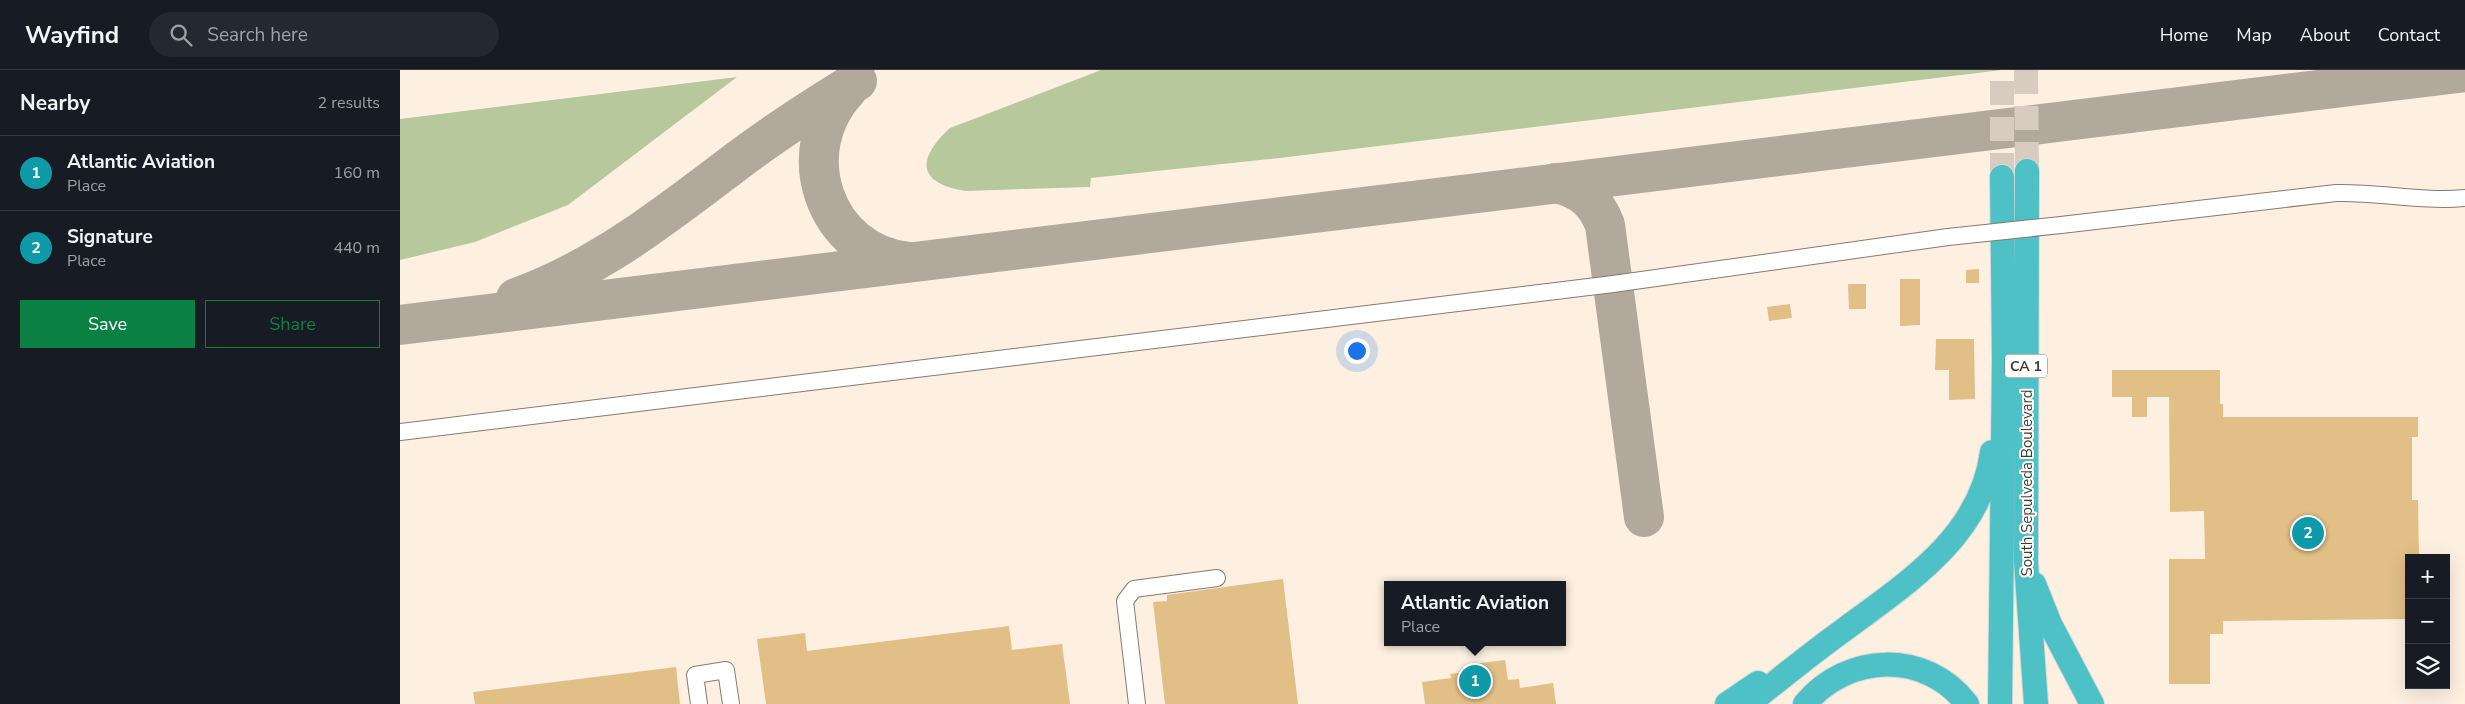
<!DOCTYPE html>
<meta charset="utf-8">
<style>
:root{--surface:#171b24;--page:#242831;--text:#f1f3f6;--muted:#9ea1a6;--line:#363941;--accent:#0b8043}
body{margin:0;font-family:"Nunito Sans",sans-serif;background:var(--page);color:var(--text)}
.controls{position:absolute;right:15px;bottom:15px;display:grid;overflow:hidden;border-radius:0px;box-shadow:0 5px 20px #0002}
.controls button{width:45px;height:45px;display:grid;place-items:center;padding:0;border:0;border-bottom:1px solid var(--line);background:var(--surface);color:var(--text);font:25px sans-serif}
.you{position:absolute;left:956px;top:280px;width:18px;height:18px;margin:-12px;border:4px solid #fff;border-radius:50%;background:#1a73e8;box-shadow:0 0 0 8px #1a73e833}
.badge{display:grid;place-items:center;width:32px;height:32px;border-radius:50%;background:var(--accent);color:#fff;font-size:16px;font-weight:700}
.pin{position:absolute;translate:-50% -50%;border:2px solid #fff;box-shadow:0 1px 5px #0006}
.popup{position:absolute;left:984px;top:511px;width:182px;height:65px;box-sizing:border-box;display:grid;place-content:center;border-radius:0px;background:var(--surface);filter:drop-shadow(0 1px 4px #0005);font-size:16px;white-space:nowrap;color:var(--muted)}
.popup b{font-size:19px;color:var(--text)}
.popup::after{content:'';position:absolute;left:50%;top:100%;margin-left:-10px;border:10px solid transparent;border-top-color:var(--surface)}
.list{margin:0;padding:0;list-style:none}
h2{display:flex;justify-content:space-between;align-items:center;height:65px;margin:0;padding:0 20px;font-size:21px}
h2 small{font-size:16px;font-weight:400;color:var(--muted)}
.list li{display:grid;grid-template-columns:32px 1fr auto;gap:15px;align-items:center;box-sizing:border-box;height:75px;padding:0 20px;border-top:1px solid var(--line)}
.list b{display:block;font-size:19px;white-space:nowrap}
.list p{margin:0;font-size:16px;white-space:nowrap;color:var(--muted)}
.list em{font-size:16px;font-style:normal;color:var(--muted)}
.actions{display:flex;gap:10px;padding:15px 20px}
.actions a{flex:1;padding:11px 0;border:1px solid var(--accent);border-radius:0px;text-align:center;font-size:18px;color:var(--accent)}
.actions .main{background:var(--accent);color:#fff}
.icon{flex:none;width:28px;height:28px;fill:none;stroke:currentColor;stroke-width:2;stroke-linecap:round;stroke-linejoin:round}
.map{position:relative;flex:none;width:2065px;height:634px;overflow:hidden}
header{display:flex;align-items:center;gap:30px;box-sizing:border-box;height:70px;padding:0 25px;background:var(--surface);border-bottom:1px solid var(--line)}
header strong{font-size:24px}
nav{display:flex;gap:28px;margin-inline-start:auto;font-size:18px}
.search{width:350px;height:45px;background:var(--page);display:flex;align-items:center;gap:12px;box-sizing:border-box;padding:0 18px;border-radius:28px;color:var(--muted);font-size:19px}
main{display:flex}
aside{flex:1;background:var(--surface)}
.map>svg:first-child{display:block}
.green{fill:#b8c89d}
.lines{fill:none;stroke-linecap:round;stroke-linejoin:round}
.taxiway{stroke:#b2a89c;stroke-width:40}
.building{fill:#e1bf87}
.highway-tunnel{stroke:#d7ccbf;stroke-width:24;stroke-dasharray:24 12;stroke-linecap:butt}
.minor-casing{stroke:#867a6e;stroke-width:18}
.highway-casing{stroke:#d9d8d7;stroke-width:26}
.minor{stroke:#fff;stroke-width:16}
.highway{stroke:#4ec1c6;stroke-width:24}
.minor-bridge-casing{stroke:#867a6e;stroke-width:18;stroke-linecap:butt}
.minor-bridge{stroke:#fff;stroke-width:16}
.labels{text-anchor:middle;stroke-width:4;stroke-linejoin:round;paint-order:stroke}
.shield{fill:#fff;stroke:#797672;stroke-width:1}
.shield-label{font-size:14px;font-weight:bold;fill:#403b35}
.street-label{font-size:15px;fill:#403b35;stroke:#fff}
</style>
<header>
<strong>Wayfind</strong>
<div class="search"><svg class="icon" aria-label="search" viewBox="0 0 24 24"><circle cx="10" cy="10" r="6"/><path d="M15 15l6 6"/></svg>Search here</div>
<nav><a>Home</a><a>Map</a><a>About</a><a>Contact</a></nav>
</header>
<main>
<aside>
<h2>Nearby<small>2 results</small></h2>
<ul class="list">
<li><span class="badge" style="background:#0f9aa8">1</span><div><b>Atlantic Aviation</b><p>Place</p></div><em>160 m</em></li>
<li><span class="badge" style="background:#0f9aa8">2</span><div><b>Signature</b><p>Place</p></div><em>440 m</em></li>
</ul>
<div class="actions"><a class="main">Save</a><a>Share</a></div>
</aside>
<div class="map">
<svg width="2065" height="634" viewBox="0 0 2065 634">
<rect width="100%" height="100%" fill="#fdf0e1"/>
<g class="green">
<path d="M701,0H1602L880,88L691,108L690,117L565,121C516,113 517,88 550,58Z"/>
<polygon points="337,7 168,135 75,172 0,190 0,49"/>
</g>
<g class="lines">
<g class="taxiway">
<path d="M447,20C390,81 424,183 508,192"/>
<path d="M1155,113C1181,118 1196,131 1205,155L1244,447"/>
<path d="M116,228C195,200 261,149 328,98C369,66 413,38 457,11"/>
<polyline points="0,255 2065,2"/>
</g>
</g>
<g class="building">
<polygon points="1579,199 1579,213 1566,213 1566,200"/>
<polygon points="1500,209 1520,209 1520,255 1500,256"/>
<polygon points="1448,214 1466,214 1466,239 1449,239"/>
<polygon points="1390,234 1392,248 1369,251 1367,237"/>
<polygon points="1536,269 1574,269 1575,329 1549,330 1549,300 1535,300"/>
<polygon points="1712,300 1820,300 1820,334 1823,334 1823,347 2018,347 2018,367 2012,367 2012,430 2018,430 2019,488 2009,488 2009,549 1823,551 1823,564 1810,564 1810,614 1769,614 1769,489 1805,489 1804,441 1770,442 1769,327 1747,327 1747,347 1732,347 1732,327 1712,327"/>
<polygon points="883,509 898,634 765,634 753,532 767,531 767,525"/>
<polygon points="609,556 612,580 662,574 670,634 366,634 357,569 405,563 407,581"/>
<polygon points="1105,590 1108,610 1119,609 1120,618 1153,613 1156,634 1025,634 1022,612 1051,608 1050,604 1072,601 1072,594"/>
<polygon points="276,597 280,634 75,634 73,622"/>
</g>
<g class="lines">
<g class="highway-tunnel">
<polyline points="1626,0 1627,101"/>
<polyline points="1602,107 1602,0"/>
</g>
<g class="minor-casing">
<g id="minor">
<path d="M1661,155L1936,123C1980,122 2022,132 2065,128"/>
<polyline points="0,362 1213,214 1548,167"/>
<polyline points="299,634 295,605 326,600 331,634"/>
<polyline points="737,634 725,531 734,519 817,508"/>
</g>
</g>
<g class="highway-casing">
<g id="highway">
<polyline points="1627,101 1626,492 1636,634"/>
<polyline points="1634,514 1650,554 1692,634"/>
<polyline points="1327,634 1358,613"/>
<path d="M1348,634C1379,610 1409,585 1441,562C1505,514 1581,468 1592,382"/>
<path d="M1405,634C1447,583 1526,580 1567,634"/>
<polyline points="1600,634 1604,288 1602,107"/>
</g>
</g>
<use href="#minor" class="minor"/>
<use href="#highway" class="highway"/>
<g class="minor-bridge-casing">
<polyline id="minor-bridge" points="1548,167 1661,155"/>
</g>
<use href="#minor-bridge" class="minor-bridge"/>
</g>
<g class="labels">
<rect class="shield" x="1605" y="284.5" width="42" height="23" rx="4"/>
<g class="shield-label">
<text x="1626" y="301">CA 1</text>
</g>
<g class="street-label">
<text transform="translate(1627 413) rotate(-90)" y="5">South Sepulveda Boulevard</text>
</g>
</g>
</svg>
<div class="controls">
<button>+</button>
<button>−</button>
<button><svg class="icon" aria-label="layers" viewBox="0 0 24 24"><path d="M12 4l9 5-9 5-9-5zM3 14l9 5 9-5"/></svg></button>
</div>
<div class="you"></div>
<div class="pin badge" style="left:1075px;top:611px;background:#0f9aa8">1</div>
<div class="popup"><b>Atlantic Aviation</b>Place</div>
<div class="pin badge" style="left:1908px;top:463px;background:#0f9aa8">2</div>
</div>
</main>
